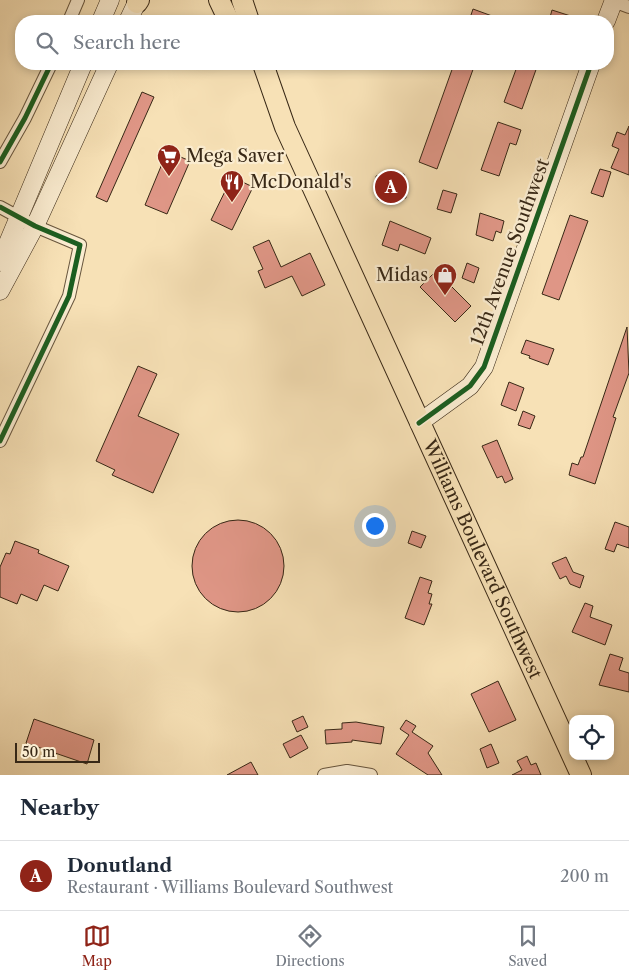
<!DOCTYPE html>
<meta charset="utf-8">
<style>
:root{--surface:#fff;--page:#f6f6f7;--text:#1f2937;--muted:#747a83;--line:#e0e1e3;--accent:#8f2418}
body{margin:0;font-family:"Libre Caslon Text",serif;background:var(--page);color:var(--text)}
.controls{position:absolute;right:15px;bottom:15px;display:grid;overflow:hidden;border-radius:10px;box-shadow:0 2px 8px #0003}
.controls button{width:45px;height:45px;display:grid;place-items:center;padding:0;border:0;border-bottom:1px solid var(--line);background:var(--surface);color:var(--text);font:25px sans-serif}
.scale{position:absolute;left:15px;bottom:12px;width:85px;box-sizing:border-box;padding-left:5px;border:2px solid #382816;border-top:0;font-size:14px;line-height:18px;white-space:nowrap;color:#382816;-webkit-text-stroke:4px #faecd0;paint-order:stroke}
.you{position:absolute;left:374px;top:525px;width:18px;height:18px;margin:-12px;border:4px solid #fff;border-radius:50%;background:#1a73e8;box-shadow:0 0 0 8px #1a73e833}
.badge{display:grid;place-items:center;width:32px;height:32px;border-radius:50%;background:var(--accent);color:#fff;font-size:16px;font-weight:700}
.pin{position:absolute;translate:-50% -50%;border:2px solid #fff;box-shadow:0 1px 5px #0006}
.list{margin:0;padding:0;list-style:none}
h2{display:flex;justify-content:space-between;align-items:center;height:65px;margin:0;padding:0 20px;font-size:21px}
h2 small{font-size:16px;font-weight:400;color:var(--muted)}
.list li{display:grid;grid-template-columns:32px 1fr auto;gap:15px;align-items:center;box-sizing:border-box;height:70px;padding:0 20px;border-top:1px solid var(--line)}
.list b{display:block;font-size:19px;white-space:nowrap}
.list p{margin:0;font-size:16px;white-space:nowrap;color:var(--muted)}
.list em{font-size:16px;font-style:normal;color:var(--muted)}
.icon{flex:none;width:28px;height:28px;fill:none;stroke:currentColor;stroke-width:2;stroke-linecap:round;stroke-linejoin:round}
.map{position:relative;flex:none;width:629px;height:775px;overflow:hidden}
.search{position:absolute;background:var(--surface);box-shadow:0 2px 8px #0003;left:15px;right:15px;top:15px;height:55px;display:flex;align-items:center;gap:12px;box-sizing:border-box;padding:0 18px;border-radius:20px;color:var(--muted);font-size:19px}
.sheet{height:135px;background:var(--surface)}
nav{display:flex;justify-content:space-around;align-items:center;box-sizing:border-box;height:70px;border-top:1px solid var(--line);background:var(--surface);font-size:14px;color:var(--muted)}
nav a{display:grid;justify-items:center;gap:2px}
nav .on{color:var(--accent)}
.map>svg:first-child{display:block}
.building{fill:#df9686;stroke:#382816}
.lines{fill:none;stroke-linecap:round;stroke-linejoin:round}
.street-casing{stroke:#68563e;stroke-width:14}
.secondary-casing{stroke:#382816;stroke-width:19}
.primary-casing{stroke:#382816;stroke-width:22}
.street{stroke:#faecd0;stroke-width:12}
.secondary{stroke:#faecd0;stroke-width:18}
.primary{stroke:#f7e1b6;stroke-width:20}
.cycleway-casing{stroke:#faecd0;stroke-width:8}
.cycleway{stroke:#1b5e20;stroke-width:5}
.labels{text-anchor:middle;stroke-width:4.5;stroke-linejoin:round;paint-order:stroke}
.poi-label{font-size:18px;fill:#382816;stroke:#faecd0;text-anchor:start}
.street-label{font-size:18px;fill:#382816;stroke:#faecd0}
</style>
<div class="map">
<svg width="629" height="775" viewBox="0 0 629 775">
<rect width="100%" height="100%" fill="#f7e1b6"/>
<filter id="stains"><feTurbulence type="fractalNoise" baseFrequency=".004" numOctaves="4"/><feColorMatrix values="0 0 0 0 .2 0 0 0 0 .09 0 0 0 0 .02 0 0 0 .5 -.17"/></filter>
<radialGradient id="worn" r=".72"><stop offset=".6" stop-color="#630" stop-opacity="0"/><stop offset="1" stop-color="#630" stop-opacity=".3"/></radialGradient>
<g class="building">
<polygon points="473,9 503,20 503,21 469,21"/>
<polygon points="552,10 580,19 579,21 549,21"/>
<polygon points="454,64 475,64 437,169 419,162"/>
<polygon points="518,64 538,64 522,109 504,102"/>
<polygon points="142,92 154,97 107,202 96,197"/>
<polygon points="498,122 521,130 516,145 510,143 499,176 481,170"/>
<polygon points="629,126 629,175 611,168 619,149 612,146 617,132 625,135"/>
<polygon points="169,152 190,161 167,214 145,205 164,159 165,160"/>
<polygon points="600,169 611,172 603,197 591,193"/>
<polygon points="404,174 406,198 378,200 376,176"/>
<polygon points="232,177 253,187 232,230 211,220"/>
<polygon points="443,190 457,194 451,213 437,209"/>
<polygon points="480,213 504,221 501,233 496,231 493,241 476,235"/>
<polygon points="570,215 588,221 559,300 542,294"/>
<polygon points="390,221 431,238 425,254 400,244 398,251 382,245"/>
<polygon points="269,240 281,267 310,253 325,285 302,296 292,276 265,288 258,271 263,269 253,247"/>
<polygon points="467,263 479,268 474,283 462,278"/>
<polygon points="436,271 471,306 455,322 420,287"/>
<polygon points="627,327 629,373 613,417 616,418 595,484 569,475 572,463 578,465 581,457 583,457"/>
<polygon points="526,340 554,349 548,365 529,358 530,356 521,353"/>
<polygon points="138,366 157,374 138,416 179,434 153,493 112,475 115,470 96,461"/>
<polygon points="509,382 524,388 516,411 501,405"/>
<polygon points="523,411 535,416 530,429 518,425"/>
<polygon points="497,440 513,479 505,483 502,476 497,478 482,446"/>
<circle cx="238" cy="566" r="46"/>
<polygon points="615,522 629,527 629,548 617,544 614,552 605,549"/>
<polygon points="412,531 426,536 421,548 408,543"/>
<polygon points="15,541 39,550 38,553 69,566 58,591 44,585 37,601 21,594 17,604 0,597 0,567 6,553 10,554"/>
<polygon points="566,557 573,572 584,576 580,588 570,584 566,576 560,579 552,563"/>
<polygon points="420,577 432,581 428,593 432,594 429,604 432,604 424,625 405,618"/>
<polygon points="585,603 593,606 590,617 612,625 605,645 572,632"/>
<polygon points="610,654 623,658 619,670 629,673 629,692 599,685"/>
<polygon points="498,681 516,720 489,732 471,694"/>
<polygon points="303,716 308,727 297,732 292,721"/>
<polygon points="34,719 94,740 87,764 26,743"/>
<polygon points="406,720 416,726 412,732 433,746 428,753 442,775 428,775 396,754 409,735 400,729"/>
<polygon points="356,722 384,727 381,744 352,740 352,742 326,744 325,730 342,729 342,723"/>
<polygon points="301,735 308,748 290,758 283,744"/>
<polygon points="491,744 499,763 487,768 480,749"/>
<polygon points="527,756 531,765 536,763 541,775 512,775 522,770 517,761"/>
<polygon points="251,762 258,775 227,775"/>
</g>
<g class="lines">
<g class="street-casing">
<g id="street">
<polyline points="613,1 629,7"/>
<polyline points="69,21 78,0"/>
<polyline points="0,162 25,118 51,64"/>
<polyline points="0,207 35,226 80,245 69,296 0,441"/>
<polyline points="324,775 347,771 371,775"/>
</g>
</g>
<g class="secondary-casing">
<g id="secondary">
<polyline points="101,21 110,0"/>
<polyline points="128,21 138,0"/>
<polyline points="606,21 614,0"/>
<polyline points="0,262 83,64"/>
<polyline points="0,291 35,226 109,64"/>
<polyline points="419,423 470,386 484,367 591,64"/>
</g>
</g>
<g class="primary-casing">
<g id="primary">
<polyline points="219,0 229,21"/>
<polyline points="242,0 249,21"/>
<polyline points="137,3 139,0"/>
<path id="s1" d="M263,64L285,127L581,775"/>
</g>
</g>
<use href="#street" class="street"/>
<use href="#secondary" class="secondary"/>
<use href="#primary" class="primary"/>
<g class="cycleway-casing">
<g id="cycleway">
<polyline points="0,162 25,118 51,64"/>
<polyline points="0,207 35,226 80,245 69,296 0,441"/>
<polyline points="419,423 470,386 484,367 591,64"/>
</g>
</g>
<use href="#cycleway" class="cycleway"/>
</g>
<defs>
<g id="supermarket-pin" transform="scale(1.25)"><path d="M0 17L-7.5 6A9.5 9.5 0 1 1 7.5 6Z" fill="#8f2418" stroke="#faecd0"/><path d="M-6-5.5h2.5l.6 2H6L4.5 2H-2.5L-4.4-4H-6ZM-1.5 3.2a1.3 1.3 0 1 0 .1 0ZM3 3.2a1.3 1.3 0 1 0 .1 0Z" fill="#fff"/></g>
<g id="restaurant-pin" transform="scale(1.25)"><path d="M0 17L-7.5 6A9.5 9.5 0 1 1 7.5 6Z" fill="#8f2418" stroke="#faecd0"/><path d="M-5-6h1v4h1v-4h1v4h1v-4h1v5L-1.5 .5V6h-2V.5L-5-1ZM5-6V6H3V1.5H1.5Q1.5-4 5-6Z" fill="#fff"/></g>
<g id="shop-pin" transform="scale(1.25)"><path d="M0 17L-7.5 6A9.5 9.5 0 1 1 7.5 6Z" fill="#8f2418" stroke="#faecd0"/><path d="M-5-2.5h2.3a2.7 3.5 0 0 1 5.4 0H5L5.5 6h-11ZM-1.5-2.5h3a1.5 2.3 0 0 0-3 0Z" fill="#fff"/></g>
</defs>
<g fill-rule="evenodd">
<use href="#supermarket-pin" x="169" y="156"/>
<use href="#restaurant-pin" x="232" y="182"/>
<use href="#shop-pin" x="445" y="275"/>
</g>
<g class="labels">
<g class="poi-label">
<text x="186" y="162">Mega Saver</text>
<text x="250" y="188">McDonald's</text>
<text x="428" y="281" text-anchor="end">Midas</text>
</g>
<g class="street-label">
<text transform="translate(510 252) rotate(-70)" y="6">12th Avenue Southwest</text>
<text dy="6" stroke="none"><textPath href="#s1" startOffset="542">Williams Boulevard Southwest</textPath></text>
</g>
</g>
<rect width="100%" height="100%" filter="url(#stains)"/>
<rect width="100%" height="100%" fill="url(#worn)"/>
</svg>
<div class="controls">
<button><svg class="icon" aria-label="locate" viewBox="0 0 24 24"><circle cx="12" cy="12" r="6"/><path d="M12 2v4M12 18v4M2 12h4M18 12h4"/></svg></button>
</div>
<div class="scale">50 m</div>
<div class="you"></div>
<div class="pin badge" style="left:391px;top:187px">A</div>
<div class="search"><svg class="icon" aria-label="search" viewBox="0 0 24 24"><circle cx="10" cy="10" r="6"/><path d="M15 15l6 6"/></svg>Search here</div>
</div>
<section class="sheet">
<h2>Nearby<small></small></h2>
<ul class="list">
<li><span class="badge">A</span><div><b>Donutland</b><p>Restaurant · Williams Boulevard Southwest</p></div><em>200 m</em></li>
</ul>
</section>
<nav>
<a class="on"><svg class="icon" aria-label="map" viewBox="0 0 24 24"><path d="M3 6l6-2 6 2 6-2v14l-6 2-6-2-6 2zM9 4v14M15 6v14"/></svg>Map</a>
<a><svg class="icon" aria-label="directions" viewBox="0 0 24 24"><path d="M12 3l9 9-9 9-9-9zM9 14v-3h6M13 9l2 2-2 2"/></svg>Directions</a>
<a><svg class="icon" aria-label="saved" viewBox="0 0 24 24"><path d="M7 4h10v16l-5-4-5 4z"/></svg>Saved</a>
</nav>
